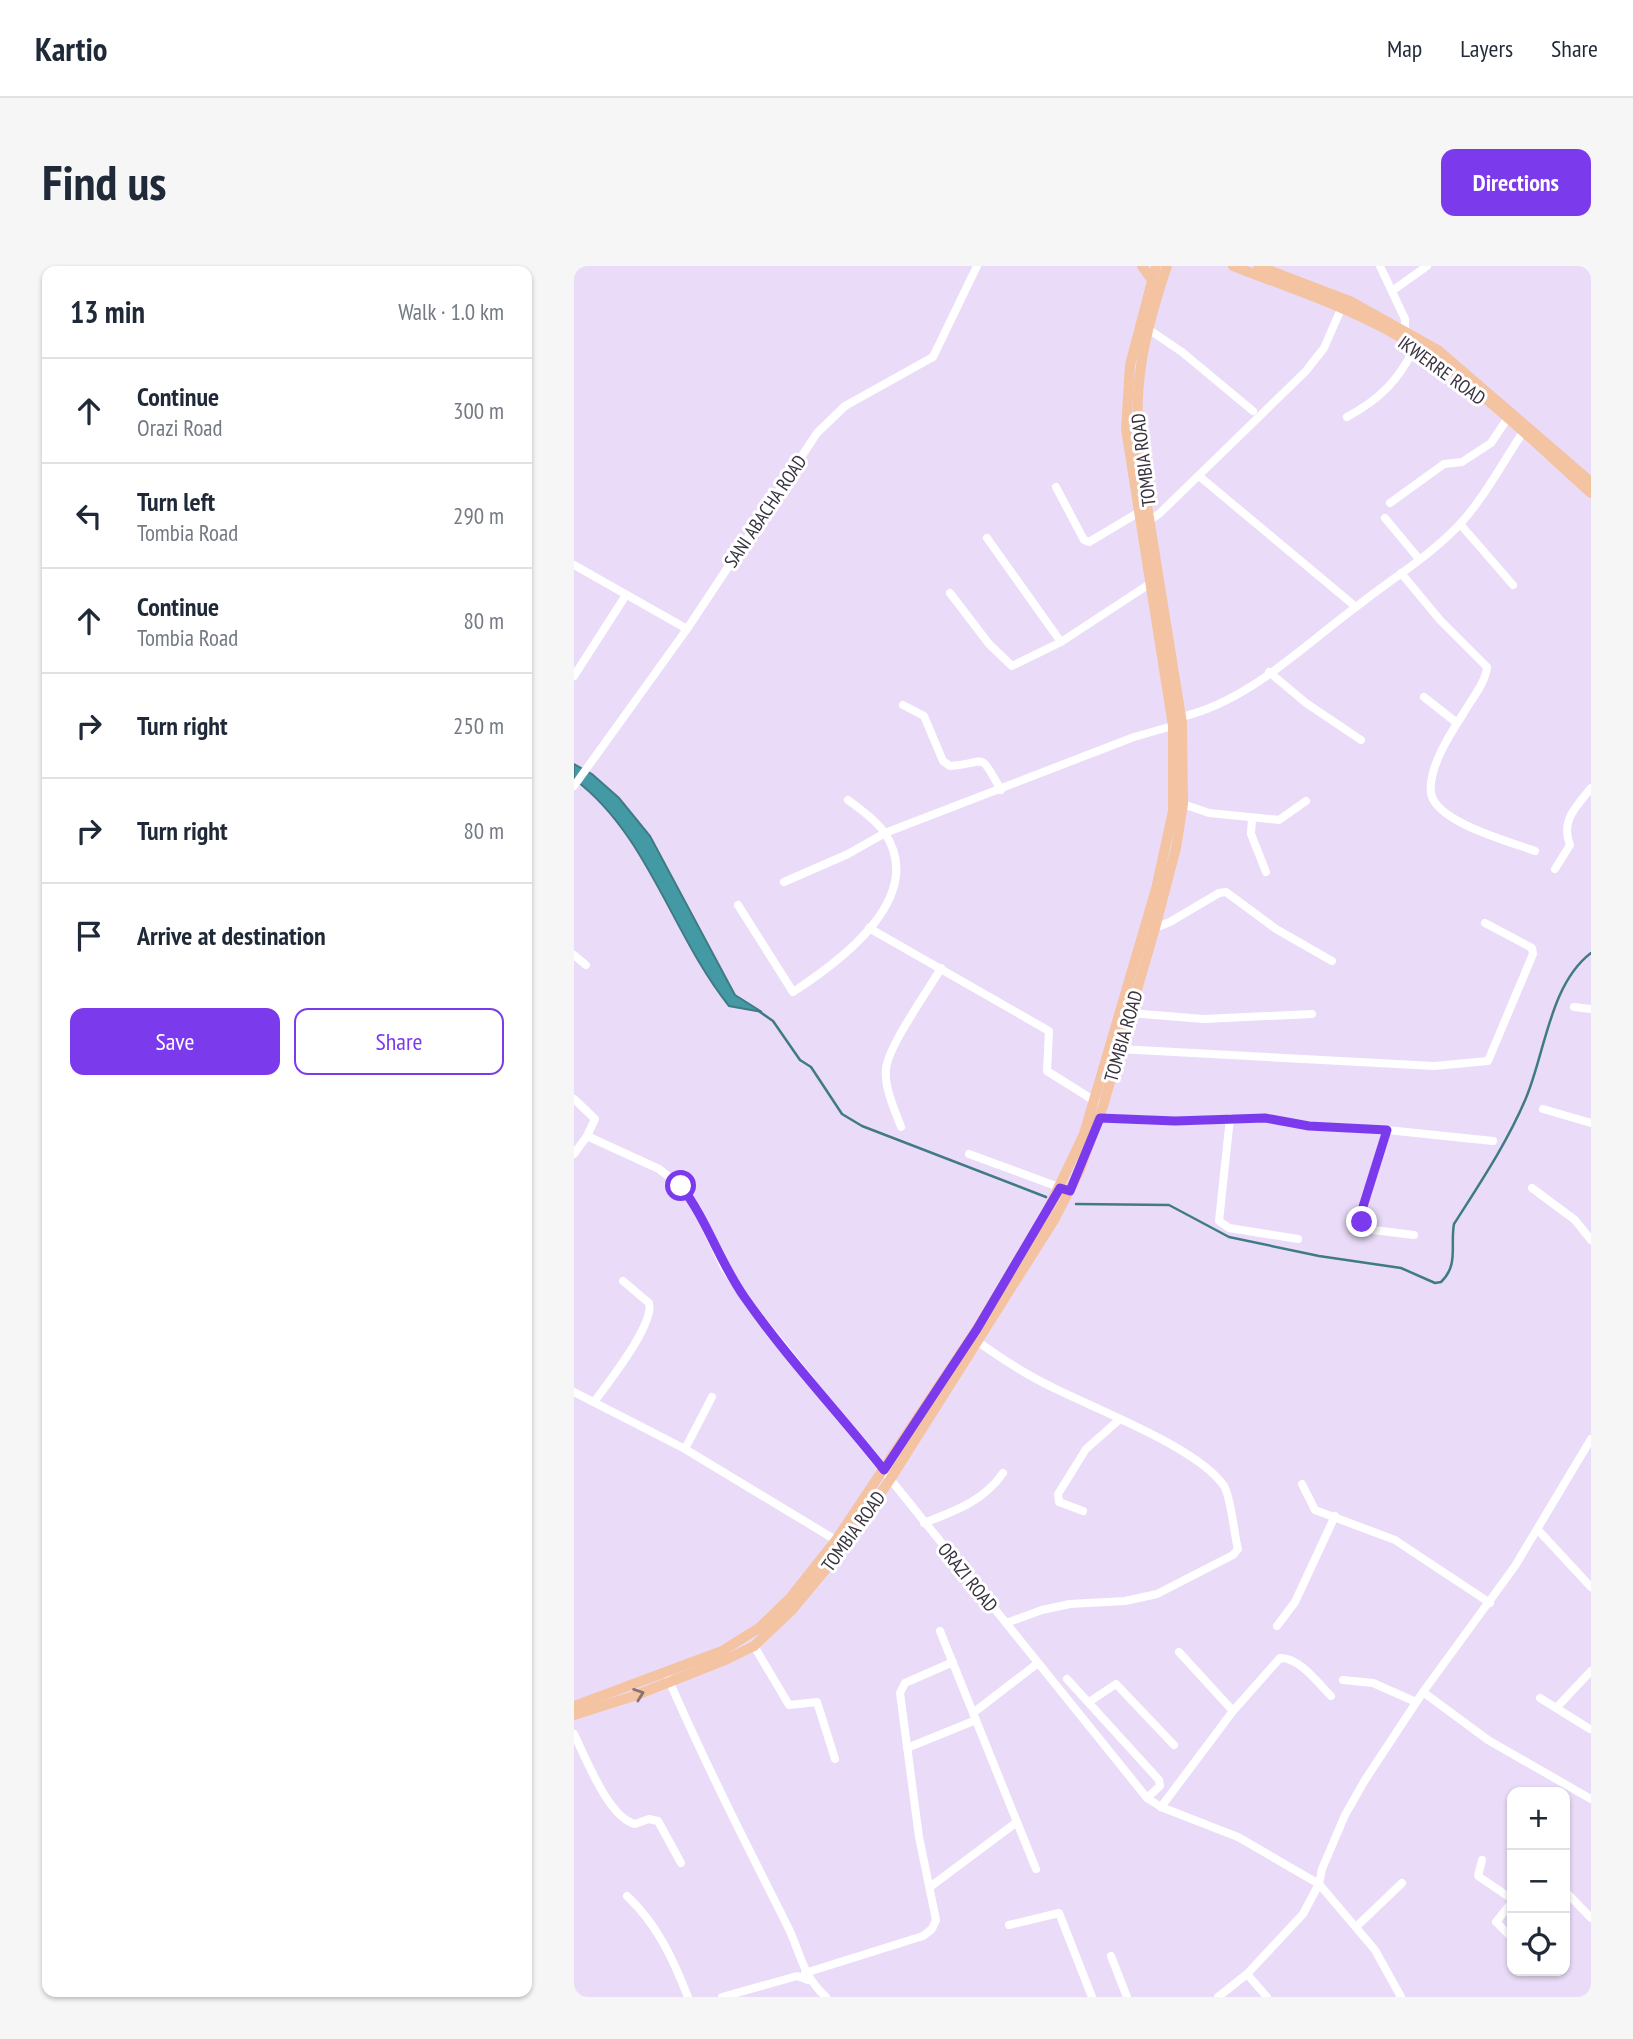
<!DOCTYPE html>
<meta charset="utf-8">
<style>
:root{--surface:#fff;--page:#f6f6f7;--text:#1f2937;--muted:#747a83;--line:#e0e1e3;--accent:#7c3aed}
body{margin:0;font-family:"PT Sans Narrow",sans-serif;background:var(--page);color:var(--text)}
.controls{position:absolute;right:21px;bottom:21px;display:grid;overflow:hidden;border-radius:14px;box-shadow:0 2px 5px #0004}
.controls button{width:63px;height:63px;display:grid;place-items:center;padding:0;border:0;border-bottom:2px solid var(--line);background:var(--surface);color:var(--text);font:35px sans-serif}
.stop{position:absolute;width:21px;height:21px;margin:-16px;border:5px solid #7c3aed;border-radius:50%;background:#fff}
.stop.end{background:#7c3aed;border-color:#fff;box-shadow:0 2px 7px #0008}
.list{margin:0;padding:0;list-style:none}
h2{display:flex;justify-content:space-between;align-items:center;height:91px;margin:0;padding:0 28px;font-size:30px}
h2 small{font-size:23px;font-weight:400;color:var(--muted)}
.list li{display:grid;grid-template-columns:46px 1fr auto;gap:21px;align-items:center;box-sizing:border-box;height:105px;padding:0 28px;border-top:2px solid var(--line)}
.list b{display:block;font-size:26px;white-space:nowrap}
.list p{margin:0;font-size:23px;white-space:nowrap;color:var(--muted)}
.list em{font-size:23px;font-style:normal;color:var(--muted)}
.actions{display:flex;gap:14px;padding:21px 28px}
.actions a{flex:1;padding:16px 0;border:2px solid var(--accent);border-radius:14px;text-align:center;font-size:24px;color:var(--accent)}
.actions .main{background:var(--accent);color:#fff}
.icon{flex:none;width:38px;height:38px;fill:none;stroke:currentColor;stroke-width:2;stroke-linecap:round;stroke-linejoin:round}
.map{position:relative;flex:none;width:1017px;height:1731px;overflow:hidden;border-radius:14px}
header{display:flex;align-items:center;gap:42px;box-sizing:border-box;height:98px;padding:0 35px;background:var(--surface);border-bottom:2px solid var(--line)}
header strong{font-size:33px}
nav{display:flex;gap:38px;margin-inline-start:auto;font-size:24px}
.intro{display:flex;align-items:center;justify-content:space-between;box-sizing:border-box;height:168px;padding:0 42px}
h1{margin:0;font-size:49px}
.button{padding:18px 32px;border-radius:14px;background:var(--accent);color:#fff;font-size:24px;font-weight:700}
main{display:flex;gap:42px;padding:0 42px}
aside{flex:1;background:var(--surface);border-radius:14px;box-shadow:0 2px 5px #0004}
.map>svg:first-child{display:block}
.water{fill:#439aa4;stroke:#407b85;stroke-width:2}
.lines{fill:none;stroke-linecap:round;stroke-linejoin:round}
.stream{stroke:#407b85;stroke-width:2.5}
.minor{stroke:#fff;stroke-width:8}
.major{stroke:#f4c3a1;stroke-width:10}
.oneway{stroke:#8d736b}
.route{stroke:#7c3aed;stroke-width:9}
.labels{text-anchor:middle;stroke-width:6;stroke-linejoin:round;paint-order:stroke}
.street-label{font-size:19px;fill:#38323e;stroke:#fff}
</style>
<header>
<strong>Kartio</strong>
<nav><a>Map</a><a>Layers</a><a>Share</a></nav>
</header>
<div class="intro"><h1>Find us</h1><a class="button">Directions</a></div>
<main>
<aside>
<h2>13 min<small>Walk · 1.0 km</small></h2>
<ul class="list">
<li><svg class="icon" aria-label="ahead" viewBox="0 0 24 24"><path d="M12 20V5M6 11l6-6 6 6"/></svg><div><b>Continue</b><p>Orazi Road</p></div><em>300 m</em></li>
<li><svg class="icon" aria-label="left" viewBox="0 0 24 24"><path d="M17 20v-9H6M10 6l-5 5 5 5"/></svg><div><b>Turn left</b><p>Tombia Road</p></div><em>290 m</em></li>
<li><svg class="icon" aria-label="ahead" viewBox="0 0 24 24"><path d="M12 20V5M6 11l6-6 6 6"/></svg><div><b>Continue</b><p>Tombia Road</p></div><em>80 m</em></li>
<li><svg class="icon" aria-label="right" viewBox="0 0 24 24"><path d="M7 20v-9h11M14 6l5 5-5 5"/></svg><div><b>Turn right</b></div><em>250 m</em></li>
<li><svg class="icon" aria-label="right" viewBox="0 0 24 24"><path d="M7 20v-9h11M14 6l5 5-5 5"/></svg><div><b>Turn right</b></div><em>80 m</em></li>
<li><svg class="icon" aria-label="arrive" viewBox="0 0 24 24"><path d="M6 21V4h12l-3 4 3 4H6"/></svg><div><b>Arrive at destination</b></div></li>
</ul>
<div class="actions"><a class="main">Save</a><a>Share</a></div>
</aside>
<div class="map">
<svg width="1017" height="1731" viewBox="0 0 1017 1731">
<rect width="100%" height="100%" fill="#eadcf8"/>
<path class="water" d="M0,498L18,508L45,532L76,570L161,729L188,746L155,740C98,669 74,568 0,513Z"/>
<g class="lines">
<g class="stream">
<polyline points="186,746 199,755 226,794 237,801 268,848 288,860 472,931"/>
<path d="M502,938L595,939L655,971L745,990L827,1002L861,1017L867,1016C885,999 876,979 880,958C906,917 933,877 952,832C971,787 976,718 1017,687"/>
</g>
<g class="minor">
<polyline points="806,0 831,53 831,68"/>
<polyline points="818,25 853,0"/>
<polyline points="574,63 608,86 679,145"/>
<path d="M773,151C806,133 824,115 841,81"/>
<polyline points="625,210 782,341"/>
<polyline points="482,221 510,274 515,276 567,245"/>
<polyline points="816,237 870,198 888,196 917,177 933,153"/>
<polyline points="811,252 845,293"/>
<polyline points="573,256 585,248 732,105 750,82 767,43"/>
<polyline points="886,258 939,319"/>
<polyline points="413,272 487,376"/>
<polyline points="0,299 113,363"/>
<path d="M827,307L866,354L913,401C912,416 897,434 889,448C876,468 854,502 857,527C861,556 937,576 961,585"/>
<polyline points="376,327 415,378 438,400 487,376 580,315"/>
<polyline points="695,406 732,437 787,474"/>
<polyline points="0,410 52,329"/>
<polyline points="850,431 883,457"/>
<path d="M329,439L350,450L369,495L376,500C415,497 404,484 427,524"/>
<path d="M607,451C675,436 731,378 786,338C819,312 857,289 886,258C910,232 929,196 949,166"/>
<polyline points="0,520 113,363 243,167 271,140 359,91 403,0"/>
<polyline points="609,538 635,547 705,554 732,535"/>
<polyline points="678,553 677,568 692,606"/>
<path d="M981,603L996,579C986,554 1003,540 1017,522"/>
<polyline points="210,616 274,588 311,567 560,471 602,459"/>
<path d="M164,639L219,726C265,696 355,631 310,566C302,554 286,543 274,534"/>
<polyline points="295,662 475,765 473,805 524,837"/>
<polyline points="581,662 596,656 645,627 652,626 702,663 758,695"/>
<polyline points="0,689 12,699"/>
<polyline points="1000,741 1017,743"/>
<polyline points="556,747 630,753 738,748"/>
<polyline points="545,783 860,800 914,795 959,688 958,682 911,657"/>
<polyline points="0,833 21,853 13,870"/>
<polyline points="969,843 1017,857"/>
<polyline points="525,852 601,855 691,852 735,860 813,864 919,875"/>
<polyline points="656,852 645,955 655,962 724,973"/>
<path d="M327,861C321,844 310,822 312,803C314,780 354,725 367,702"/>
<polyline points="813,864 787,947 788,956 799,964 840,969"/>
<polyline points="0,888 13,870 85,903 107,920 123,943 150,1001 172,1034 573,1532 587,1541 664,1571 745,1618 801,1684 827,1731"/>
<polyline points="395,888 490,923"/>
<polyline points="958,922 1001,954 1017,974"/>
<path d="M400,1073C425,1091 450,1108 478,1121C521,1143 625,1182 650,1220C657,1231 660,1268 664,1283L659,1289L583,1328L551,1335L496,1338L468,1344L432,1357"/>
<polyline points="0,1126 111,1183 265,1276"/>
<path d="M20,1136C33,1118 81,1058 75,1037L49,1015"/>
<polyline points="111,1183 138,1131"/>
<polyline points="728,1218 741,1244 821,1274 916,1337"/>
<polyline points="509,1245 485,1236 484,1228 512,1183 546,1153"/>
<path d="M350,1257C381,1245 410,1235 429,1207"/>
<polyline points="964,1264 1017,1321"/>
<polyline points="703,1360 721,1336 761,1250"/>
<polyline points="180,1380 215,1439 243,1436 261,1493"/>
<polyline points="605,1386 659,1445"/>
<path d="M94,1412C130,1495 171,1576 212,1657C227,1686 227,1708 252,1731"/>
<polyline points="493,1413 585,1514 586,1520 573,1532"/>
<polyline points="769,1414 799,1417 842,1436"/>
<polyline points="849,1426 914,1474 1017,1533"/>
<polyline points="966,1432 1016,1463"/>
<polyline points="515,1436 542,1418 600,1479"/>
<polyline points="984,1440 1017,1405"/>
<polyline points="399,1447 464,1397"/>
<path d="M0,1468C12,1492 34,1551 61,1558L75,1553L84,1555L107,1597"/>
<polyline points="333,1482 402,1454"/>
<path d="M587,1541L659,1445L706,1392C725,1391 744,1417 757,1430"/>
<polyline points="443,1556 462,1603"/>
<polyline points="908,1594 904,1610 938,1633"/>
<polyline points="356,1621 443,1556 366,1365"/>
<polyline points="991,1625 1017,1652"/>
<path d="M53,1630C83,1658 99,1693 114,1731"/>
<polyline points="938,1636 922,1656 938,1672"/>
<polyline points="435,1659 485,1647 518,1731"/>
<polyline points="783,1660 828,1617"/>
<polyline points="537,1690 553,1731"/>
<polyline points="231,1707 349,1670 358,1663 362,1654 345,1571 326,1427 331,1417 379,1396"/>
<polyline points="673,1708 693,1731"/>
<polyline points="148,1731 223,1710 234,1714"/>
<polyline points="644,1731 673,1708 729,1648 745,1618 748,1603 771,1549 791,1514 849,1426 941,1300 1017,1173"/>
</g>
<g class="major">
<polyline points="568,0 578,14"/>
<path d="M659,0C718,23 781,43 836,77C902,118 959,175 1017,227"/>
<polyline points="684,0 778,36 864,84 1017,216"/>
<polyline points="0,1440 148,1385 185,1362 216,1332 262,1274 403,1063 471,950 510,868 582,623 599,545 599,460 552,163 556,99 582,0"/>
<path d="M0,1449L60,1430L151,1394L180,1380L218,1344L271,1280L317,1212L480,954L505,906L529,840L581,662L602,582L609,538L608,457L566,196C558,119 569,72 593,0"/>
</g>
</g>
<defs><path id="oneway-chevron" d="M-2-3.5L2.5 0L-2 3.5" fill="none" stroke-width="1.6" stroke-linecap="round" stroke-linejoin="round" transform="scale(1.75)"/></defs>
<use class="oneway" href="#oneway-chevron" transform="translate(65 1428) rotate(-20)"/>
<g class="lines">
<path class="route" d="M107,920C133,954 146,997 171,1032C213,1092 265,1147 310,1204L403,1063L486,922L496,925L526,852L601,855L691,852L735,860L813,864L787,947L788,956"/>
</g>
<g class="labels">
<g class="street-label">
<text transform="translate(868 104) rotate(36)" y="7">IKWERRE ROAD</text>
<text transform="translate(569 194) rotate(-97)" y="7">TOMBIA ROAD</text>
<text transform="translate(191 245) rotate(-56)" y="7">SANI ABACHA ROAD</text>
<text transform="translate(549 770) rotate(-74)" y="7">TOMBIA ROAD</text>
<text transform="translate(279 1265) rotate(-54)" y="7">TOMBIA ROAD</text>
<text transform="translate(394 1311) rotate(51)" y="7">ORAZI ROAD</text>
</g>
</g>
</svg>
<div class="controls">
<button>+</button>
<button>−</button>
<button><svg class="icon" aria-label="locate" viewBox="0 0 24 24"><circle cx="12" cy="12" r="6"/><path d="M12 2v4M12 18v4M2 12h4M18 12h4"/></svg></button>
</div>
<div class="stop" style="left:107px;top:920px"></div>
<div class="stop end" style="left:788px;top:956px"></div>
</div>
</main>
